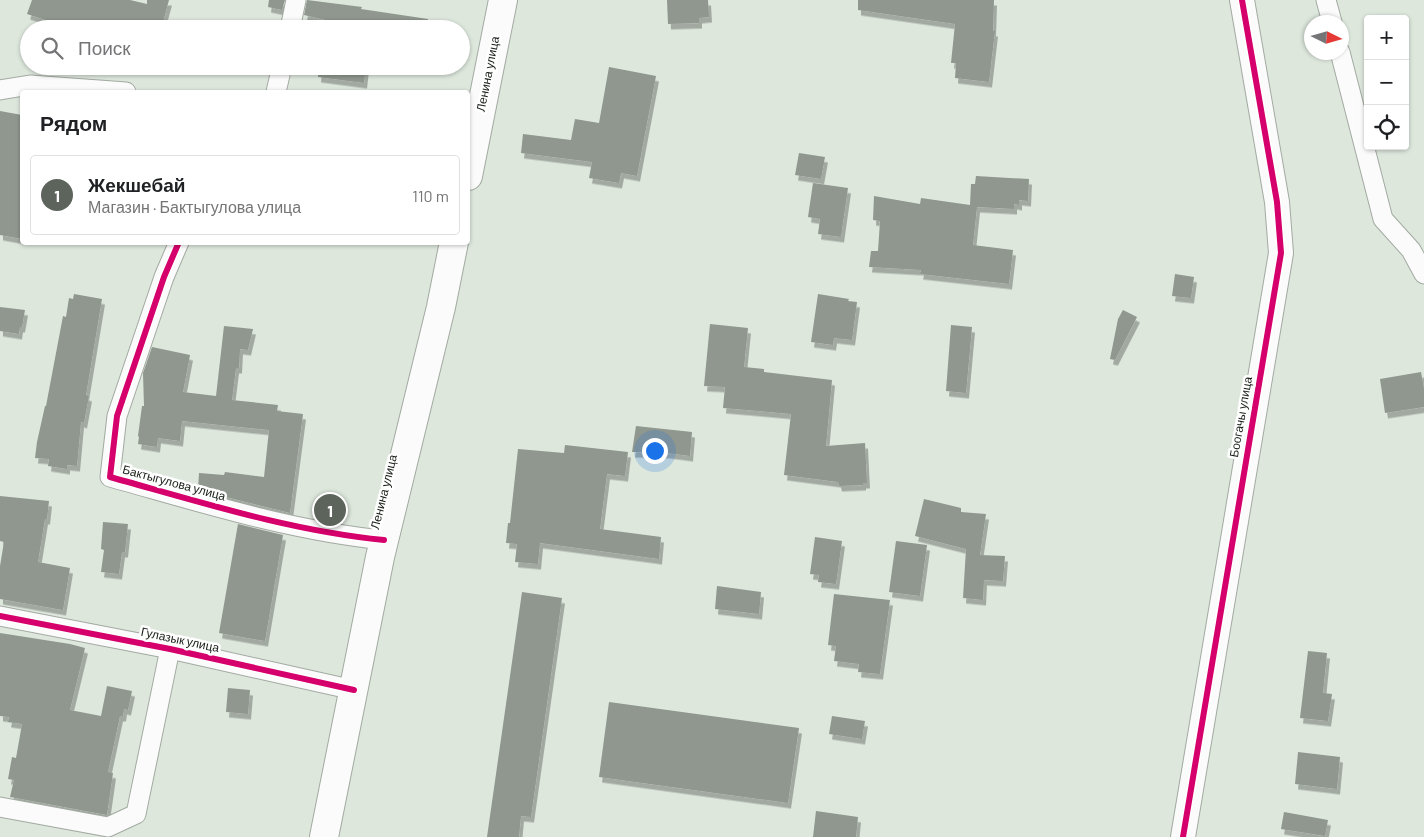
<!DOCTYPE html>
<html lang="ru">
<meta charset="utf-8">
<style>
:root{--surface:#fff;--page:#f2f2f2;--text:#202124;--muted:#757577;--line:#e0e0e0;--accent:#5d645c}
body{margin:0;font-family:Barlow,sans-serif;background:var(--page);color:var(--text)}
.controls{position:absolute;right:15px;top:15px;display:grid;overflow:hidden;border-radius:5px;box-shadow:0 1px 4px #0004}
.controls button{width:45px;height:45px;display:grid;place-items:center;padding:0;border:0;border-bottom:1px solid var(--line);background:var(--surface);color:var(--text);font:25px sans-serif}
.compass{position:absolute;left:1304px;top:15px;width:45px;height:45px;border-radius:50%;background:var(--surface);box-shadow:0 1px 4px #0004;rotate:95deg}
.you{position:absolute;left:654px;top:450px;width:18px;height:18px;margin:-12px;border:4px solid #fff;border-radius:50%;background:#1a73e8;box-shadow:0 0 0 8px #1a73e833}
.badge{display:grid;place-items:center;width:32px;height:32px;border-radius:50%;background:var(--accent);color:#fff;font-size:16px;font-weight:700}
.pin{position:absolute;translate:-50% -50%;border:2px solid #fff;box-shadow:0 1px 5px #0006}
.list{margin:0;padding:0;list-style:none}
h2{display:flex;justify-content:space-between;align-items:center;height:65px;margin:0;padding:0 20px;font-size:21px}
h2 small{font-size:16px;font-weight:400;color:var(--muted)}
.list li{display:grid;grid-template-columns:32px 1fr auto;gap:15px;align-items:center;box-sizing:border-box;height:80px;margin:0 10px 10px;padding:0 10px;border:1px solid var(--line);border-radius:5px}
.list b{display:block;font-size:19px;white-space:nowrap}
.list p{margin:0;font-size:16px;white-space:nowrap;color:var(--muted)}
.list em{font-size:16px;font-style:normal;color:var(--muted)}
.icon{flex:none;width:28px;height:28px;fill:none;stroke:currentColor;stroke-width:2;stroke-linecap:round;stroke-linejoin:round}
.map{position:relative;flex:none;width:1424px;height:837px;overflow:hidden}
.search{position:absolute;background:var(--surface);box-shadow:0 1px 4px #0004;left:20px;top:20px;width:450px;height:55px;display:flex;align-items:center;gap:12px;box-sizing:border-box;padding:0 18px;border-radius:28px;color:var(--muted);font-size:19px}
.panel{position:absolute;background:var(--surface);box-shadow:0 1px 4px #0004;left:20px;top:90px;width:450px;height:155px;border-radius:5px}
.map>svg:first-child{display:block}
.building{fill:#8f978e;filter:url(#shadow)}
.lines{fill:none;stroke-linecap:round;stroke-linejoin:round}
.minor-casing{stroke:#a3aaa2;stroke-width:21}
.tertiary-casing{stroke:#a3aaa2;stroke-width:26}
.primary-casing{stroke:#a3aaa2;stroke-width:30}
.minor{stroke:#fafbfa;stroke-width:19}
.tertiary{stroke:#fafbfa;stroke-width:24}
.primary{stroke:#fafbfa;stroke-width:28}
.cycleway-casing{stroke:#fff;stroke-width:9}
.cycleway{stroke:#d6006c;stroke-width:6}
.labels{text-anchor:middle;stroke-width:5;stroke-linejoin:round;paint-order:stroke}
.street-label{font-size:12px;fill:#181e17;stroke:#fff}
</style>
<div class="map">
<svg width="1424" height="837" viewBox="0 0 1424 837">
<defs>
<filter id="shadow"><feDropShadow dx="3" dy="5.5" stdDeviation="0" flood-color="#0004"/></filter>
</defs>
<rect width="100%" height="100%" fill="#dde7dc"/>
<g class="building">
<polygon points="32,0 130,0 147,4 147,0 169,0 161,29 73,29 27,14"/>
<polygon points="269,0 285,0 282,10 268,7"/>
<polygon points="307,0 362,7 361,9 428,19 427,29 362,29 343,26 343,24 304,15"/>
<polygon points="667,0 708,0 709,17 699,18 699,23 668,24"/>
<polygon points="858,0 994,0 993,31 995,31 989,82 955,78 956,63 951,63 955,24 858,10"/>
<polygon points="319,66 366,66 364,83 318,77"/>
<polygon points="609,67 656,76 637,176 621,173 619,183 589,178 592,162 521,153 523,134 571,140 575,119 599,123"/>
<polygon points="0,111 22,115 22,239 0,235"/>
<polygon points="799,153 825,157 821,179 795,175"/>
<polygon points="976,176 1029,179 1028,201 1019,200 1019,205 1014,204 1014,209 977,207 973,245 1013,250 1009,284 920,274 921,270 869,267 871,251 878,251 880,221 873,220 874,196 920,204 921,198 970,205 971,184 975,184"/>
<polygon points="813,183 848,188 841,237 818,234 820,219 808,217"/>
<polygon points="1175,274 1194,277 1191,298 1172,296"/>
<polygon points="74,294 102,299 86,395 89,396 84,423 81,422 77,466 67,465 67,469 48,466 49,459 35,458 37,442 45,406 46,406 63,316 66,317 69,298 73,299"/>
<polygon points="818,294 849,299 848,301 857,302 852,340 834,338 833,345 811,342"/>
<polygon points="0,307 25,310 22,327 20,327 19,334 0,331"/>
<polygon points="1123,310 1137,317 1115,360 1110,359 1118,319"/>
<polygon points="710,324 748,328 744,367 764,369 764,372 832,380 826,446 865,443 867,483 863,483 863,485 839,486 838,482 784,475 791,414 723,408 725,387 704,386"/>
<polygon points="951,325 972,327 966,393 946,391"/>
<polygon points="224,326 253,329 248,350 240,349 239,368 236,368 232,400 278,405 277,411 303,414 290,513 198,490 199,473 224,475 225,472 264,477 269,430 182,421 180,441 158,438 157,447 138,444 139,437 138,436 142,406 144,406 143,373 152,347 190,355 183,392 216,396"/>
<polygon points="1421,372 1424,389 1424,407 1385,413 1380,379"/>
<polygon points="636,426 692,432 690,456 667,453 632,452"/>
<polygon points="565,445 628,452 625,476 607,474 600,529 661,537 659,559 540,543 538,564 515,562 517,544 506,543 508,523 510,523 518,449 564,453"/>
<polygon points="0,496 49,501 47,519 45,519 38,562 70,568 63,610 0,599 0,566 4,542 0,541"/>
<polygon points="924,499 961,508 961,512 986,514 980,555 1005,556 1003,581 984,580 983,600 963,598 966,549 915,536"/>
<polygon points="103,522 128,524 125,552 122,552 119,574 101,572 104,550 101,549"/>
<polygon points="238,524 283,535 265,641 219,633"/>
<polygon points="815,537 842,541 836,584 818,582 819,575 810,574"/>
<polygon points="896,541 927,545 920,596 889,592"/>
<polygon points="717,586 761,592 759,614 715,609"/>
<polygon points="522,592 562,598 531,817 521,816 519,837 487,837"/>
<polygon points="834,594 890,600 880,674 858,672 859,664 834,661 836,646 828,645"/>
<polygon points="0,633 70,644 85,648 70,710 101,716 107,686 132,691 128,710 124,709 123,716 120,716 108,772 113,773 107,815 10,797 14,780 8,779 12,757 16,758 22,724 8,722 9,717 0,716"/>
<polygon points="1308,651 1327,653 1323,693 1332,694 1328,721 1300,718"/>
<polygon points="228,688 250,690 248,714 226,712"/>
<polygon points="609,702 799,728 788,803 599,777"/>
<polygon points="832,716 865,721 862,739 829,734"/>
<polygon points="1298,752 1340,757 1337,789 1295,784"/>
<polygon points="816,811 858,817 856,837 813,837"/>
<polygon points="1284,812 1328,820 1325,836 1281,829"/>
</g>
<g class="lines">
<g class="minor-casing">
<g id="minor">
<polyline points="1326,0 1332,22"/>
<polyline points="290,29 296,0"/>
<polyline points="1340,52 1383,219 1411,250 1424,274"/>
<polyline points="0,90 30,85 126,92"/>
<polyline points="276,92 282,66"/>
<path d="M179,242L164,277L117,416L110,477C200,502 291,531 384,540"/>
<polyline points="0,616 170,649 354,690"/>
<polyline points="0,807 108,827 136,814 170,649"/>
</g>
</g>
<g class="tertiary-casing">
<polyline id="tertiary" points="1183,837 1281,253 1277,202 1242,0"/>
</g>
<g class="primary-casing">
<g id="primary">
<polyline points="468,176 503,0"/>
<polyline points="324,837 380,557 441,307 454,242"/>
</g>
</g>
<use href="#minor" class="minor"/>
<use href="#tertiary" class="tertiary"/>
<use href="#primary" class="primary"/>
<g class="cycleway-casing">
<g id="cycleway">
<path d="M179,242L164,277L117,416L110,477C200,502 291,531 384,540"/>
<polyline points="0,616 170,649 354,690"/>
<polyline points="1183,837 1281,253 1277,202 1242,0"/>
</g>
</g>
<use href="#cycleway" class="cycleway"/>
</g>
<g class="labels">
<g class="street-label">
<text transform="translate(488 74) rotate(-79)" y="4">Ленина улица</text>
<text transform="translate(1241 417) rotate(-80)" y="4">Боогачы улица</text>
<text transform="translate(174 483) rotate(15)" y="4">Бактыгулова улица</text>
<text transform="translate(384 492) rotate(-76)" y="4">Ленина улица</text>
<text transform="translate(180 640) rotate(12)" y="4">Гулазык улица</text>
</g>
</g>
</svg>
<div class="controls">
<button>+</button>
<button>−</button>
<button><svg class="icon" aria-label="locate" viewBox="0 0 24 24"><circle cx="12" cy="12" r="6"/><path d="M12 2v4M12 18v4M2 12h4M18 12h4"/></svg></button>
</div>
<svg class="compass" viewBox="-18 -18 36 36"><path d="M0-13l5 13h-10z" fill="#e53935"/><path d="M0 13l5-13h-10z" fill="#757577"/></svg>
<div class="you"></div>
<div class="pin badge" style="left:330px;top:510px">1</div>
<div class="search"><svg class="icon" aria-label="search" viewBox="0 0 24 24"><circle cx="10" cy="10" r="6"/><path d="M15 15l6 6"/></svg>Поиск</div>
<section class="panel">
<h2>Рядом<small></small></h2>
<ul class="list">
<li><span class="badge">1</span><div><b>Жекшебай</b><p>Магазин · Бактыгулова улица</p></div><em>110 m</em></li>
</ul>
</section>
</div>
